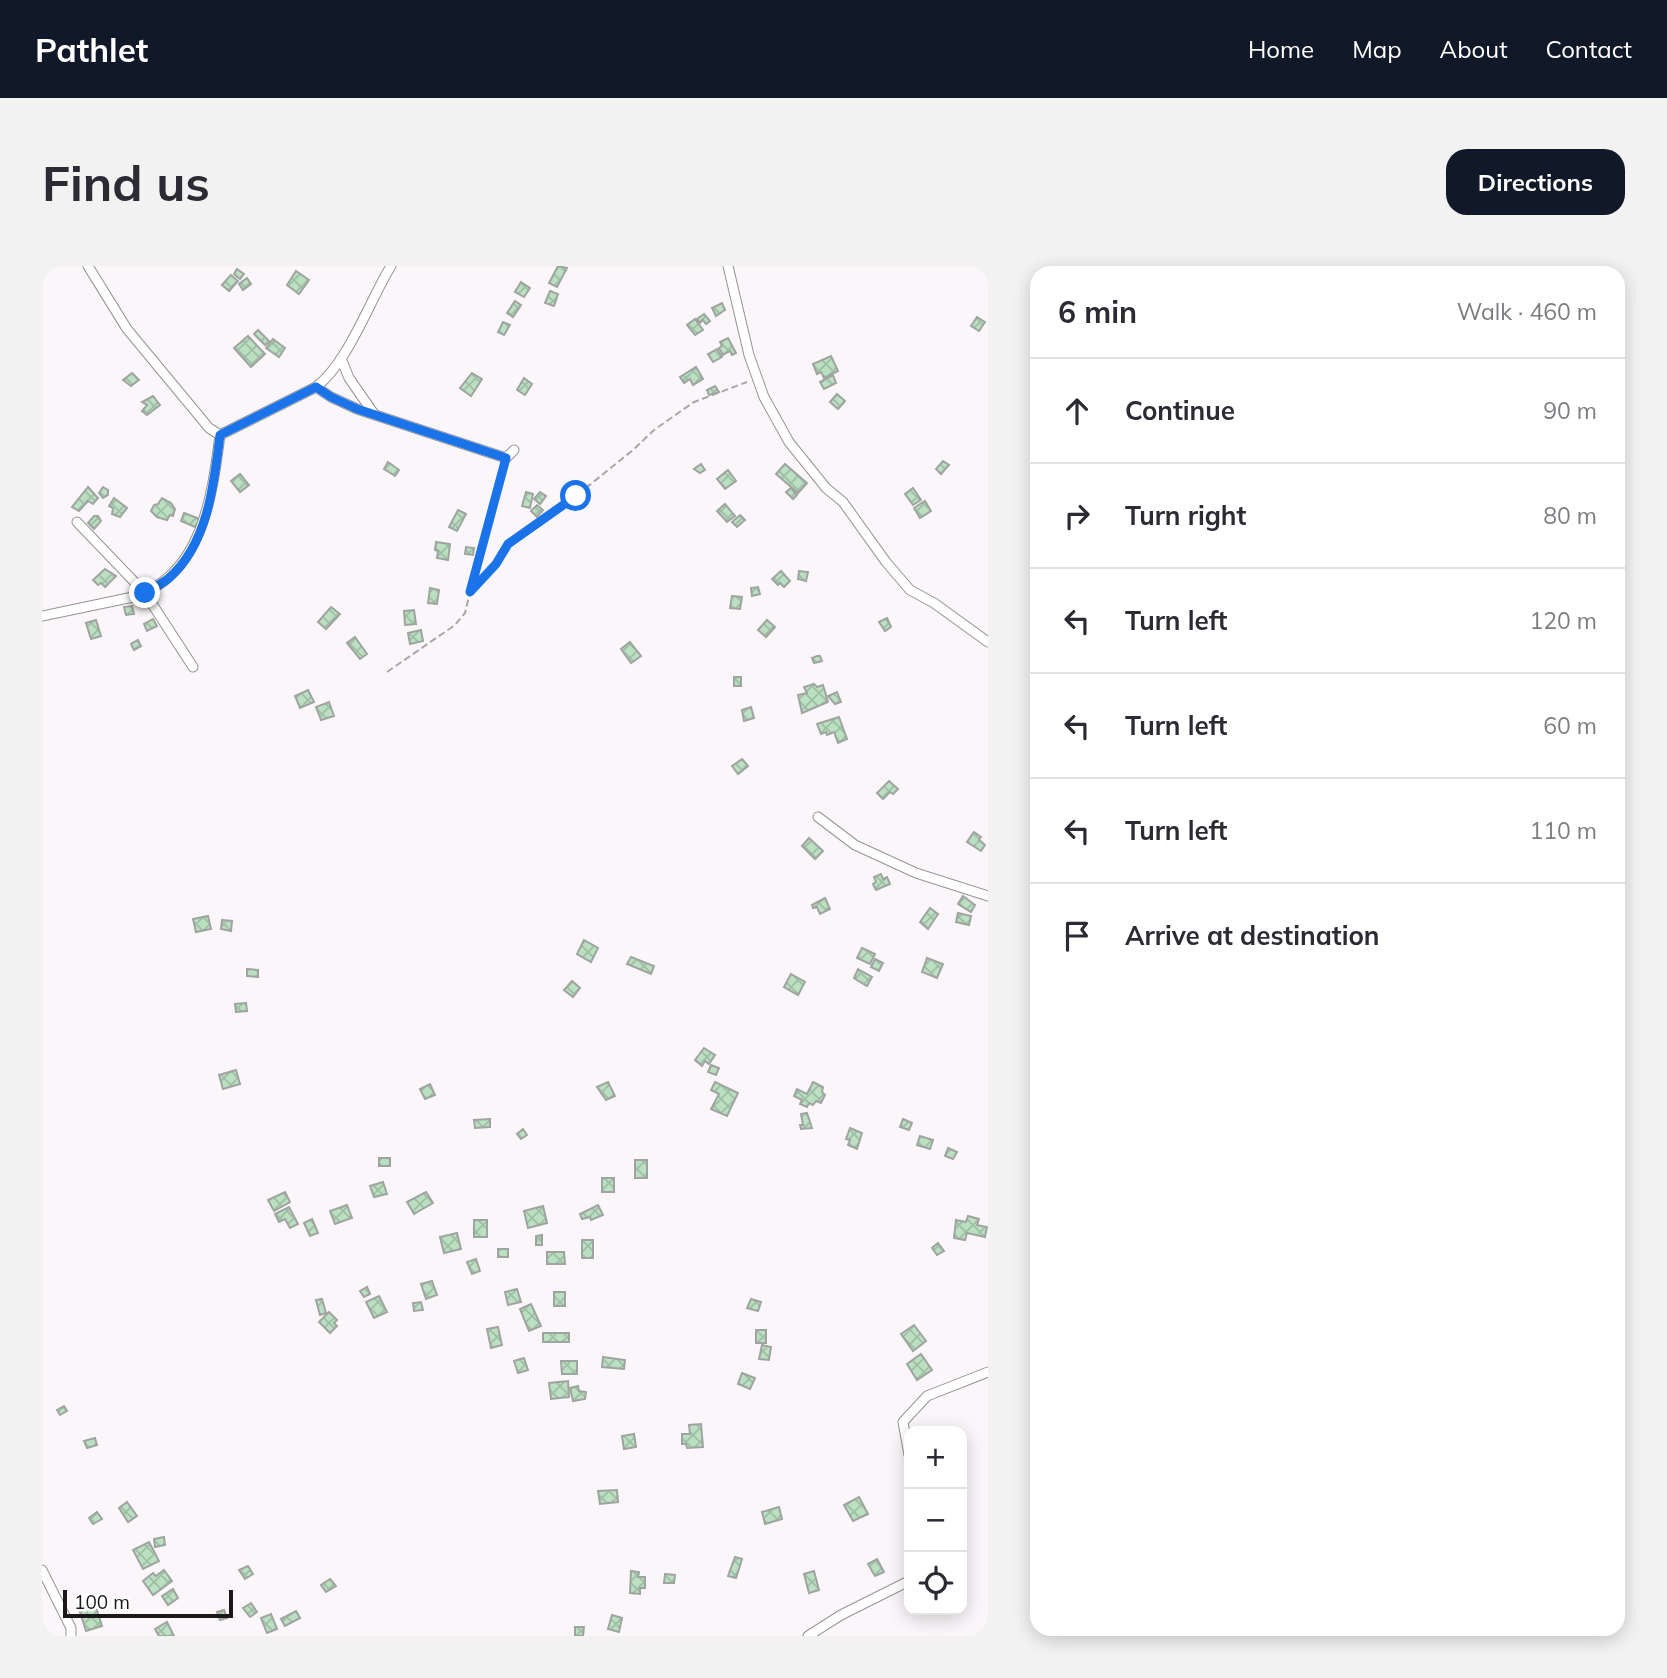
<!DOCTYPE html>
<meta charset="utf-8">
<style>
:root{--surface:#fff;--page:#f2f2f3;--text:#2b2b33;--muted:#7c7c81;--line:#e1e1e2;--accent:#111827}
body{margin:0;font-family:Mulish,sans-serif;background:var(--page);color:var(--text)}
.controls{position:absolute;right:21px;bottom:21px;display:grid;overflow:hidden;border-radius:14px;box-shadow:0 4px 18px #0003}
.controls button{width:63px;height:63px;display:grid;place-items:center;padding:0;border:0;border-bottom:2px solid var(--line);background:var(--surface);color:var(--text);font:35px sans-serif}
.scale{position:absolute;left:21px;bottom:18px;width:170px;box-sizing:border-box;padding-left:7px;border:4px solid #1a1819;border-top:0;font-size:19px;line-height:24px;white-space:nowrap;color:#1a1819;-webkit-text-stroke:5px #fff;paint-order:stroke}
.stop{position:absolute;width:21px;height:21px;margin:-16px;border:5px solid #1a73e8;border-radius:50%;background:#fff}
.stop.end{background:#1a73e8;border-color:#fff;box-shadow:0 2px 7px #0008}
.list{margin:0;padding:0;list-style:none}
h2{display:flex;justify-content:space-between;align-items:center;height:91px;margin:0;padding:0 28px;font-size:30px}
h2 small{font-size:23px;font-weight:400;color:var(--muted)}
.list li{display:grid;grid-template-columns:46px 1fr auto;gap:21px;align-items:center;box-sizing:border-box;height:105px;padding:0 28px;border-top:2px solid var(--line)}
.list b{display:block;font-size:26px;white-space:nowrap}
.list em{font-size:23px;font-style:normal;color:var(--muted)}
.icon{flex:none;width:38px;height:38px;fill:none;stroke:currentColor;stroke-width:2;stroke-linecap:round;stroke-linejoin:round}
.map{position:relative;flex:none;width:946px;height:1370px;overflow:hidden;border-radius:21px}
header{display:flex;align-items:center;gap:42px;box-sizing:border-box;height:98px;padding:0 35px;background:var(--accent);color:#fff}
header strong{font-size:33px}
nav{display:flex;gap:38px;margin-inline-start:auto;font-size:24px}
.intro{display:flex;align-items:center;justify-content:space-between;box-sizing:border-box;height:168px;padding:0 42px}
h1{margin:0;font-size:49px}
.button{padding:18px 32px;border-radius:21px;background:var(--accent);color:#fff;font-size:24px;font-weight:700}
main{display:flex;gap:42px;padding:0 42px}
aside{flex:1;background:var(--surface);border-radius:21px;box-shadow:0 4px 18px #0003}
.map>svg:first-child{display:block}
.building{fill:url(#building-cross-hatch);stroke:#a0a4a1;stroke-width:2}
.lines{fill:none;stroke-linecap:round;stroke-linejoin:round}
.minor-casing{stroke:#979395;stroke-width:11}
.path{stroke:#aba7a9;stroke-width:2;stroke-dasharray:7 3.5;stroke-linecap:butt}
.minor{stroke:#fff;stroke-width:9}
.route{stroke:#1a73e8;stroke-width:9}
</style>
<header>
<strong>Pathlet</strong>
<nav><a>Home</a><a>Map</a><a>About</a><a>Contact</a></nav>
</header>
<div class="intro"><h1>Find us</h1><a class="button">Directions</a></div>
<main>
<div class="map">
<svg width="946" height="1370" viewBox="0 0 946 1370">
<defs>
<pattern id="building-cross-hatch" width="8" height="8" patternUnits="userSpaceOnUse" patternTransform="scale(1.75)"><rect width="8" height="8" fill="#badfc1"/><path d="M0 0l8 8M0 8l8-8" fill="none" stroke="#9fbfa5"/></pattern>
</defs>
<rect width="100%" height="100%" fill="#fbf6f9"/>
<g class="building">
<polygon points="516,0 525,2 515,21 507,17"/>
<polygon points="195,3 202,8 198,13 192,8"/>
<polygon points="254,5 267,14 257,28 245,19"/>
<polygon points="189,9 196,15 187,25 180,19"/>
<polygon points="205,12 209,18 201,24 197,18"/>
<polygon points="479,16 488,22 482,31 473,26"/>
<polygon points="508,25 516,28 512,40 503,37"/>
<polygon points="473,35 479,39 471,51 465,47"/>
<polygon points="680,37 683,44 674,50 670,42"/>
<polygon points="662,48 668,55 664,58 661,54 658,57 655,53"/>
<polygon points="935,51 943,56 937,65 929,60"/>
<polygon points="653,53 661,64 653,69 645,59"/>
<polygon points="461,56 468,59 462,69 456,66"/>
<polygon points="216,64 227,75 223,79 212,68"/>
<polygon points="206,70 223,88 209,101 192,82"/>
<polygon points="686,72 694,87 690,89 688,85 681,89 677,82 680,80 678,76"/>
<polygon points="231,73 243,82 237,91 224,82"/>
<polygon points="675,83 680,91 671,96 666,88"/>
<polygon points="789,90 796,105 782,112 779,106 775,108 771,98"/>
<polygon points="654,101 661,113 651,119 648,113 642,117 638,111"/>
<polygon points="90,107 97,114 89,120 81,114"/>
<polygon points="430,107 440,113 429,130 418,122"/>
<polygon points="791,109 794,117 782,123 778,116"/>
<polygon points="482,112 490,118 483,129 475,124"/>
<polygon points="673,120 677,126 667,129 665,124"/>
<polygon points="795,128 803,135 796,143 788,136"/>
<polygon points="111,130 118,139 105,149 100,145 105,139 100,136"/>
<polygon points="901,195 907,199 899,208 894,203"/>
<polygon points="346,196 357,204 353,210 342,203"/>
<polygon points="659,198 663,204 658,207 652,203"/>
<polygon points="743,198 765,217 756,227 734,208"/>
<polygon points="686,204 694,215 683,223 675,213"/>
<polygon points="198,208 207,219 198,226 189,215"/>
<polygon points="46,221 56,232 51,238 46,235 37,245 30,241"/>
<polygon points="61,221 66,224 66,229 61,232 57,227"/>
<polygon points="749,222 755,229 751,233 744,226"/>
<polygon points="871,222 879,234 871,239 863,228"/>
<polygon points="484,226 491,228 488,242 480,240"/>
<polygon points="498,226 504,230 498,238 492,233"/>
<polygon points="72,232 85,242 78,251 70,248 71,242 67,240"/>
<polygon points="120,232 129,237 133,243 131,250 128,249 125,254 115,251 109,245 112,239 116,238"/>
<polygon points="883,235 889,245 878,252 872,242"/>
<polygon points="683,238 693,250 685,256 675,245"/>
<polygon points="495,239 501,244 495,251 489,245"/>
<polygon points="416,244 424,248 415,265 407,261"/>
<polygon points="142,247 158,253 153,261 139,255"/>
<polygon points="698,249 703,254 695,261 690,256"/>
<polygon points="52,250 56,250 59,255 52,263 46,257"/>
<polygon points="394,276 408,278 406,294 395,292 396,285 393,284"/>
<polygon points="424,281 432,282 431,289 423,288"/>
<polygon points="63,303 74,310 63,321 59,317 56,319 51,314"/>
<polygon points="739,305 748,315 742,321 738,317 736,319 730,313"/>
<polygon points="757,305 766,306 764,315 756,313"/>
<polygon points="716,321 718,328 710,330 709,322"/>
<polygon points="388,322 397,324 395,338 386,337"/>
<polygon points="690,330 700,331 698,343 688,342"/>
<polygon points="90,340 92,348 84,349 82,341"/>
<polygon points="289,341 298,348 284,363 276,356"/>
<polygon points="372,344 374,358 363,359 362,345"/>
<polygon points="845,352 849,361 843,365 837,356"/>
<polygon points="111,353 115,360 105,365 102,358"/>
<polygon points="54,354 59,370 49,373 44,357"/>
<polygon points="725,354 733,361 724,371 716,364"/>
<polygon points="379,364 381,375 368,378 366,367"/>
<polygon points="313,371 325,388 318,393 305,377"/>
<polygon points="96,374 99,380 92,384 89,378"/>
<polygon points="588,376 599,390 589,397 579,383"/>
<polygon points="775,390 778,390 780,395 772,397 770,392"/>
<rect x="692" y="411" width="7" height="9"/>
<polygon points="772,418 775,421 781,419 786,436 760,447 756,429 765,427 762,421"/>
<polygon points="266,424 272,436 258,442 253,430"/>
<polygon points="795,426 799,436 793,438 786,430"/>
<polygon points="287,436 292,450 279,454 274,441"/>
<polygon points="709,441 712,452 702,455 700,444"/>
<polygon points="797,451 805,473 796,477 792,466 785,469 784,466 779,468 775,458"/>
<polygon points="700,493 706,500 696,508 690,500"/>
<polygon points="847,515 856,523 851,528 848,526 841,533 835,527"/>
<polygon points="932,566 939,571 937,574 943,579 939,585 925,576"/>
<polygon points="767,572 781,585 773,593 760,580"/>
<polygon points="839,608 841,613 845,611 848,618 834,624 831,618 834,616 832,611"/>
<polygon points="921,630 933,639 929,646 916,638"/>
<polygon points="783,632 788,643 778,648 775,641 771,642 770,639"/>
<polygon points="888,642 896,648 886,663 878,656"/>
<polygon points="916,647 929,650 927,659 914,656"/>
<polygon points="166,650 169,663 154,666 151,653"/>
<polygon points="180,654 190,655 189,665 179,663"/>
<polygon points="542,674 556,682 549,696 535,688"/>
<polygon points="820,682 833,688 828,698 815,692"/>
<polygon points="589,691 612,700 609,708 585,698"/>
<polygon points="885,692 901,698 895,712 880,706"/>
<polygon points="833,693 841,697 837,705 829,701"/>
<polygon points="205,703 216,704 216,711 205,710"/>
<polygon points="816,703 830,711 825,720 812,712"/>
<polygon points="749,708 763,716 756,729 742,721"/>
<polygon points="530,715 538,722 531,731 522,724"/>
<polygon points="204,737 205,745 194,746 193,738"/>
<polygon points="662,782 673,789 667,798 663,795 660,800 653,794"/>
<polygon points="669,799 677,802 674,809 666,806"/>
<polygon points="194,804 198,818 181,823 177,809"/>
<polygon points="566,816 573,830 564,834 555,821"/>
<polygon points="673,816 696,827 685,850 669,843 677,828 669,824"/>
<polygon points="771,816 781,821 780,826 783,829 779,837 774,835 771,839 767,837 765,841 758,838 760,834 752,830 755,823 765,828"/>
<polygon points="388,818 393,829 383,833 378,823"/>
<polygon points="765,847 770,862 759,863 758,859 761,859 759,848"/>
<polygon points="448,853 448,861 433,862 432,854"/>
<polygon points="861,853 870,857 867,864 858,861"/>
<polygon points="808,862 820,867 815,883 806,879 808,874 804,873"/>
<polygon points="481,863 485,869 479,873 475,868"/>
<polygon points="878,870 891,874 888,883 875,879"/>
<polygon points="906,882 915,886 911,893 903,890"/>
<rect x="337" y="892" width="11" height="8"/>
<rect x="593" y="894" width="12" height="18"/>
<rect x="560" y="912" width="12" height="14"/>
<polygon points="341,916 345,928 332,931 328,920"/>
<polygon points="243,926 248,936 232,945 226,934"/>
<polygon points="384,926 391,937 372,948 365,936"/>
<polygon points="305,939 310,952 293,958 288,945"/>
<polygon points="556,939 561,949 549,954 548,951 540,953 538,948"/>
<polygon points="501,940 505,957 486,962 482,945"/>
<polygon points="247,941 256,958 248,962 243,953 237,956 233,948"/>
<polygon points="926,950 937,953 935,959 945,961 943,971 925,967 923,974 912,972 914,954 924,956"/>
<polygon points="270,953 276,967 268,970 262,957"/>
<rect x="432" y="954" width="13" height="17"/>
<polygon points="415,967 419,983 402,987 398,971"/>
<polygon points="500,969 500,979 494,979 494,970"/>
<rect x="540" y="974" width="11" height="18"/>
<polygon points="896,977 902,985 895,989 890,982"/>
<rect x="456" y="983" width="10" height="8"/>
<polygon points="505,986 522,986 523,998 505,998"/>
<polygon points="434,993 438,1005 430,1008 425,996"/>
<polygon points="390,1015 395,1029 384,1033 379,1018"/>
<polygon points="325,1021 328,1028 322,1031 318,1025"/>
<polygon points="475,1023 479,1036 466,1039 463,1026"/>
<rect x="512" y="1026" width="11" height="14"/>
<polygon points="337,1030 345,1046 332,1052 324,1036"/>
<polygon points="280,1033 284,1047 278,1049 274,1034"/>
<polygon points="709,1033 719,1036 716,1045 705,1042"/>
<polygon points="379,1036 381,1044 372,1045 371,1037"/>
<polygon points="489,1038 499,1060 487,1065 478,1043"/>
<polygon points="287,1046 295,1054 292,1057 295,1060 288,1067 277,1056"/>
<polygon points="872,1059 884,1075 871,1085 859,1068"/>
<polygon points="456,1061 460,1079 449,1082 445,1063"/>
<rect x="714" y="1064" width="10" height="13"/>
<rect x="501" y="1067" width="26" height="9"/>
<polygon points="720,1079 729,1081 727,1094 717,1093"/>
<polygon points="879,1088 890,1104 875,1114 865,1098"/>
<polygon points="561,1091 583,1094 582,1103 560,1101"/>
<polygon points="482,1092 486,1104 476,1107 472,1095"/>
<polygon points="519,1095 535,1095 535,1108 520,1108"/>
<polygon points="700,1107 713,1112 708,1123 696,1118"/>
<polygon points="526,1115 527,1131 509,1133 507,1117"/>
<polygon points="536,1120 537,1125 544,1126 543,1133 531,1135 528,1122"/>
<polygon points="22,1140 25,1145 18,1149 15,1144"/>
<polygon points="659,1158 661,1181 645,1182 644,1178 640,1178 640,1168 648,1168 647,1159"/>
<polygon points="592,1168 594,1181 582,1183 580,1170"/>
<polygon points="53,1172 55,1179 45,1182 42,1175"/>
<polygon points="575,1224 576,1236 558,1238 556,1225"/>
<polygon points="817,1231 826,1248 811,1255 802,1239"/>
<polygon points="85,1236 95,1250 86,1256 77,1242"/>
<polygon points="737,1241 740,1253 723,1258 720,1246"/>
<polygon points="55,1246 60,1253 51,1258 47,1252"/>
<polygon points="122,1271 123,1279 113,1281 112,1273"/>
<polygon points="107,1276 117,1295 101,1303 91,1284"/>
<polygon points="693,1291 700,1293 694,1312 686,1310"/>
<polygon points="835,1293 842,1306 833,1310 826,1298"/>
<polygon points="206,1300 211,1308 203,1313 197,1304"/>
<polygon points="122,1304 130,1315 111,1329 101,1315 111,1307 114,1310"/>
<polygon points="589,1305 597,1306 596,1311 603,1311 603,1322 598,1322 598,1328 588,1327"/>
<polygon points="772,1305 777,1324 767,1327 762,1308"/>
<polygon points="623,1308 633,1309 632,1317 622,1317"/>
<polygon points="288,1313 294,1320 284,1326 279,1319"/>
<polygon points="131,1323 136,1332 126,1339 120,1330"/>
<polygon points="209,1337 215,1346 208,1351 201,1342"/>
<polygon points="53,1338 60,1360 44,1365 37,1343"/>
<polygon points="182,1344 185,1352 178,1354 175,1346"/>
<polygon points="254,1345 258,1352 243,1360 239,1353"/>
<polygon points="229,1348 235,1363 225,1367 219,1352"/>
<polygon points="570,1349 580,1352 577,1366 566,1363"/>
<polygon points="125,1356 132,1370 117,1370 113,1363"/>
<polygon points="533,1361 542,1361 541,1370 533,1370"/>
</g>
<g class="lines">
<g class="minor-casing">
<g id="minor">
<path d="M46,0L85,63L167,162L178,169L274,121C306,97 327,36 349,0"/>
<polyline points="686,0 707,89 722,131 747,176 784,222 801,236 844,296 868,324 892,337 946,376"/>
<polyline points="299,92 307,112 332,148"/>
<polyline points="274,121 289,131 315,143 464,192 472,184"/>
<polyline points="35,256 103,327 151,401"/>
<path d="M0,350L91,331C160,310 170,231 178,169"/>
<polyline points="776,551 813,579 874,607 946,630"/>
<polyline points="867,1189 861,1156 885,1130 946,1106"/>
<polyline points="0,1304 29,1362 29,1370"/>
<polyline points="766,1370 799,1349 867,1315"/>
</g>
</g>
<g class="path">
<polyline points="428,326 455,298 466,278 534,230 591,184 612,164 652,136 705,116"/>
<polyline points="345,406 413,359 423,347 440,276 461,204"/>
</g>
<use href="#minor" class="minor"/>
</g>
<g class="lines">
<path class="route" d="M103,327C111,322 120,318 127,312C166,278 172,218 178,169L274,121L289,131L315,143L464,192L428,326L454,298L466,278L534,230"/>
</g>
</svg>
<div class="controls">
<button>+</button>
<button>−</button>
<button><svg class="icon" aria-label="locate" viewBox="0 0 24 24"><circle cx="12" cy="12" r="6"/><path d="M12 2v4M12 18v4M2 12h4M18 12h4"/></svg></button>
</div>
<div class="scale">100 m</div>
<div class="stop" style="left:534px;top:230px"></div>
<div class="stop end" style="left:103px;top:327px"></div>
</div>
<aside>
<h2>6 min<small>Walk · 460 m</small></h2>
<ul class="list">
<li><svg class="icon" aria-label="ahead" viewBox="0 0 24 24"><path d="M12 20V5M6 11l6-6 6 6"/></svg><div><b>Continue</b></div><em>90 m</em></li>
<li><svg class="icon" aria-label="right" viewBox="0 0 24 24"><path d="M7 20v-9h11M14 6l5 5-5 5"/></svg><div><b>Turn right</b></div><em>80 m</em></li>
<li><svg class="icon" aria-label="left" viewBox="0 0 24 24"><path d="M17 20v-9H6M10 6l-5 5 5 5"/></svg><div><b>Turn left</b></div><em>120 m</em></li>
<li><svg class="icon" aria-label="left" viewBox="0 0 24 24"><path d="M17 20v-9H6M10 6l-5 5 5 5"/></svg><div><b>Turn left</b></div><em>60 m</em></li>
<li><svg class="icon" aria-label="left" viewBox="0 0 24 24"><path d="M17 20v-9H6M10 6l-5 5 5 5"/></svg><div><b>Turn left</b></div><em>110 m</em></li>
<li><svg class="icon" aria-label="arrive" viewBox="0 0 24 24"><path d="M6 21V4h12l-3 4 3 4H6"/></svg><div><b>Arrive at destination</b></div></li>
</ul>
</aside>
</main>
